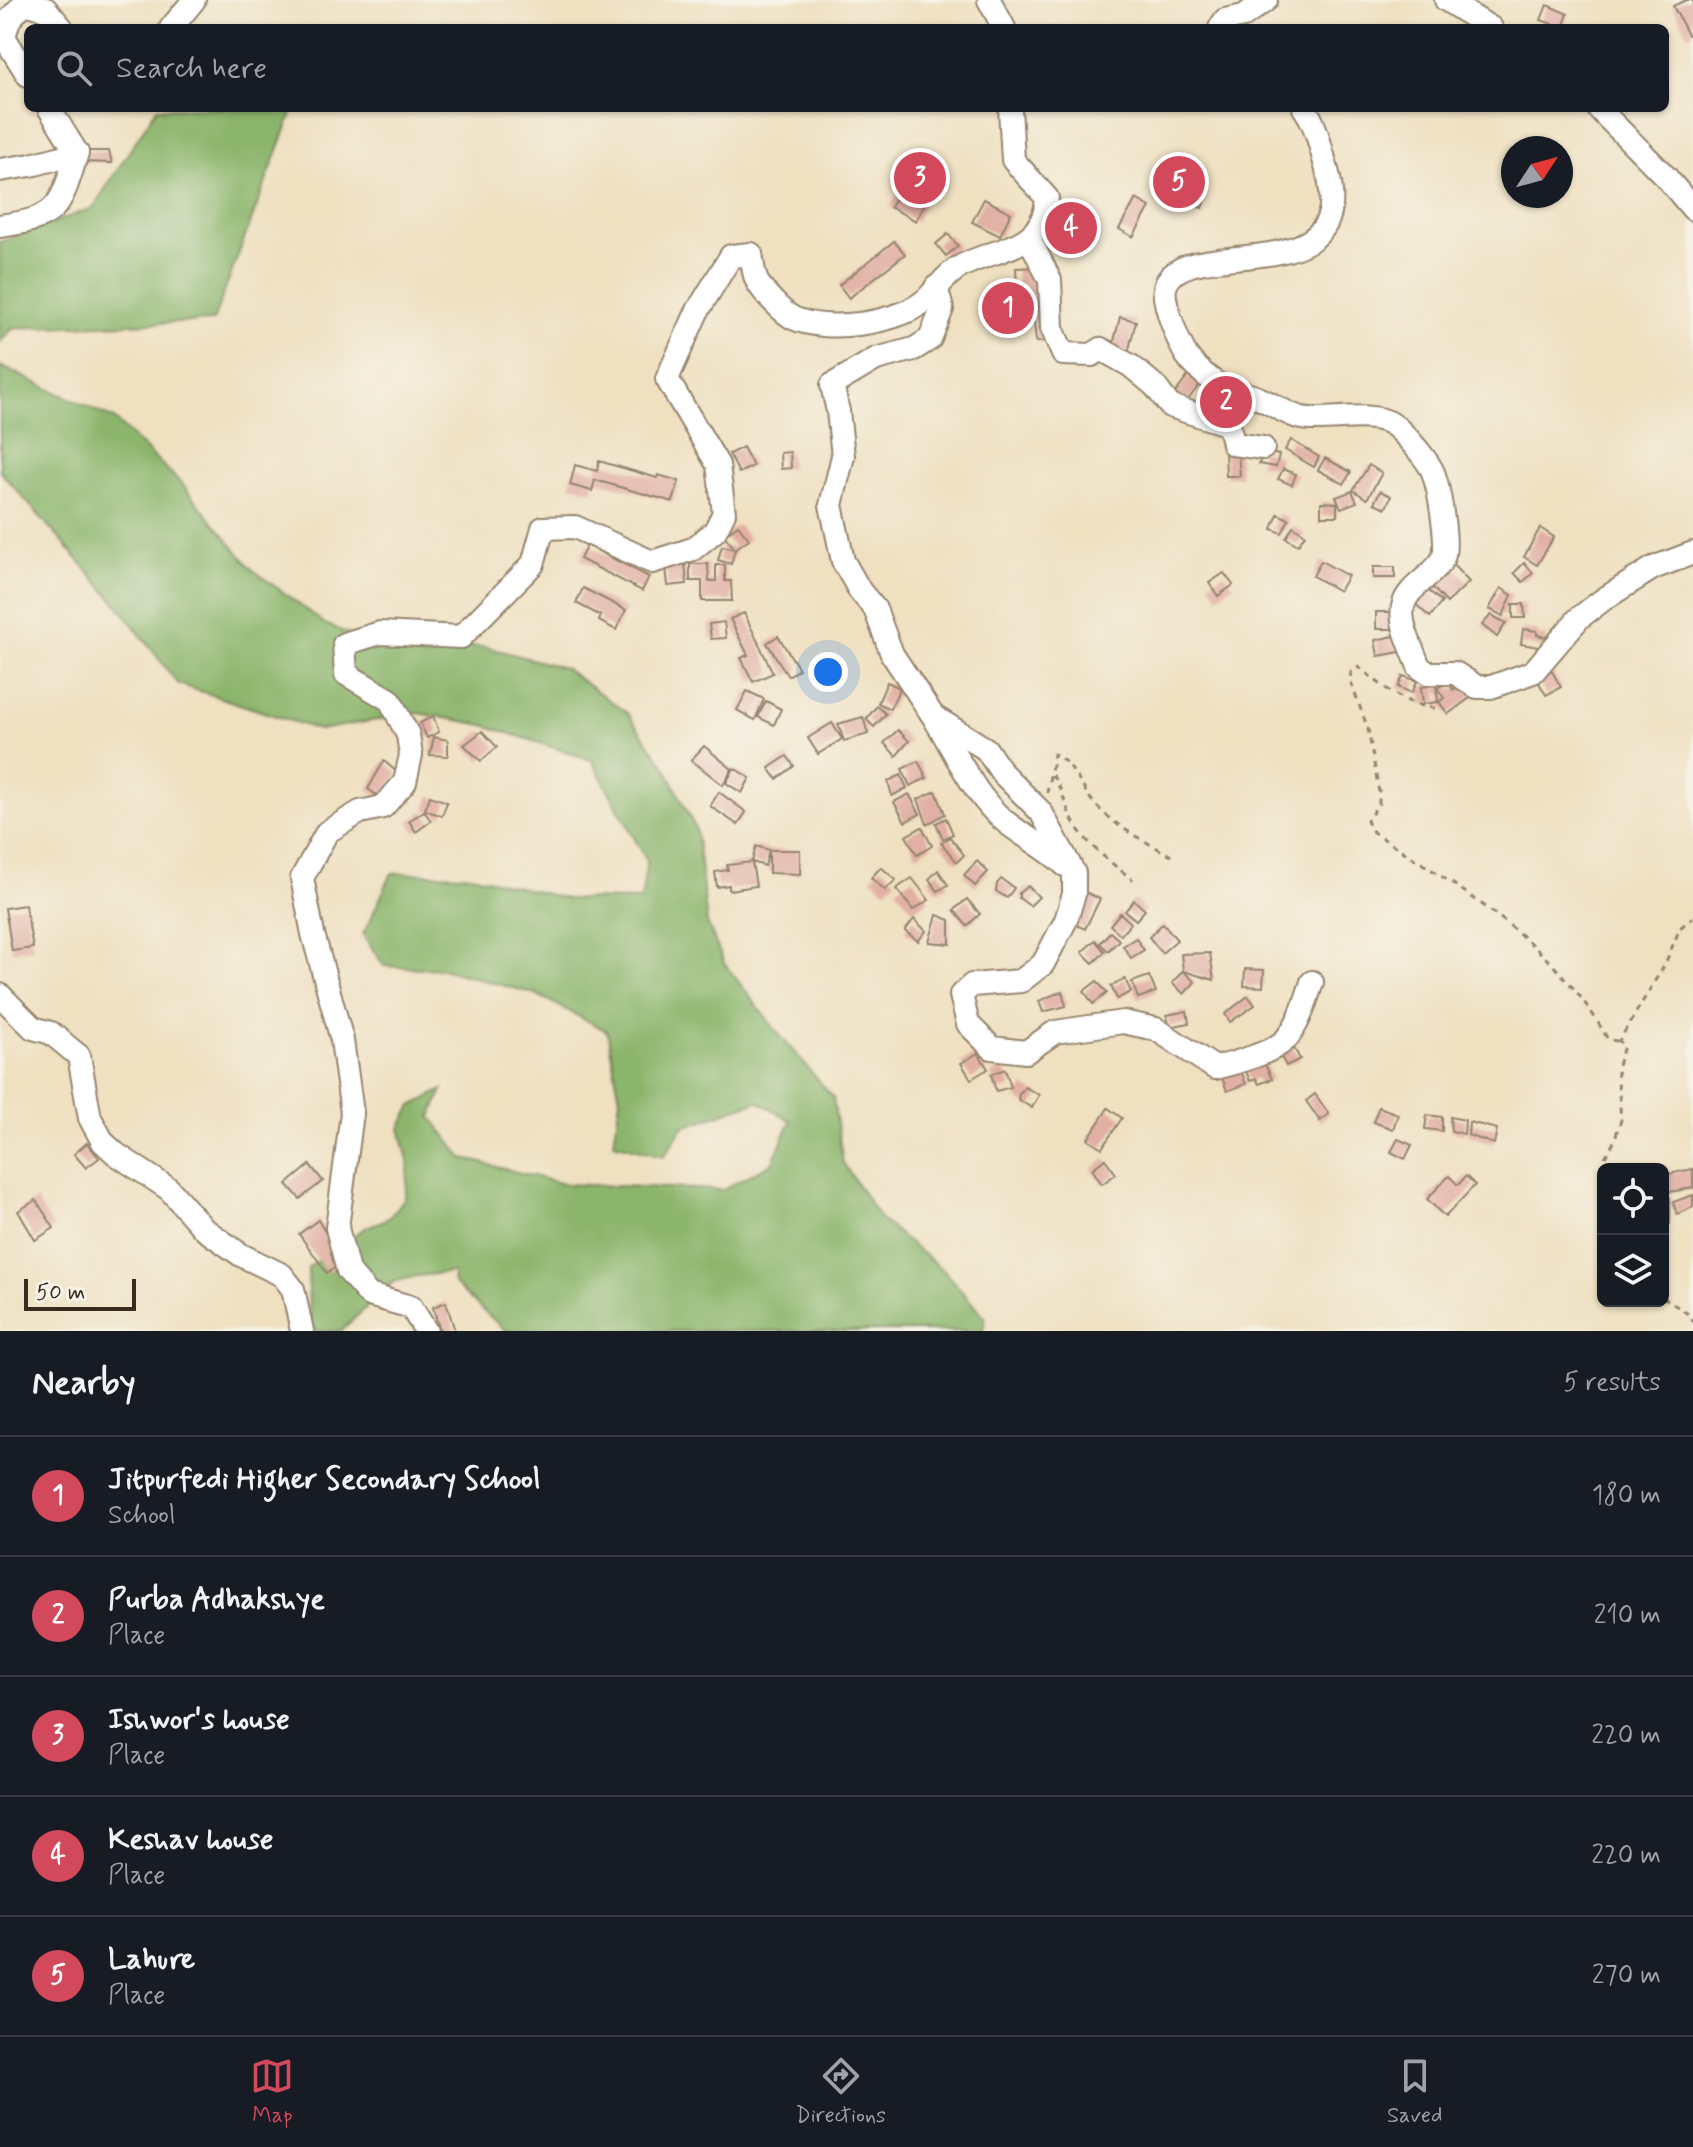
<!DOCTYPE html>
<style>
:root{--surface:#171b24;--page:#20242c;--text:#f1f3f6;--muted:#9ea1a6;--line:#363941;--accent:#d1495b}
body{margin:0;font-family:Mynerve,sans-serif;background:var(--page);color:var(--text)}
.controls{position:absolute;right:24px;bottom:24px;display:grid;overflow:hidden;border-radius:12px;box-shadow:0 2px 6px #0004}
.controls button{width:72px;height:72px;display:grid;place-items:center;padding:0;border:0;border-bottom:2px solid var(--line);background:var(--surface);color:var(--text);font:40px sans-serif}
.compass{position:absolute;left:1501px;top:136px;width:72px;height:72px;border-radius:50%;background:var(--surface);box-shadow:0 2px 6px #0004;rotate:54deg}
.scale{position:absolute;left:24px;bottom:20px;width:112px;box-sizing:border-box;padding-left:8px;border:4px solid #3b2a1e;border-top:0;font-size:22px;line-height:28px;white-space:nowrap;color:#3b2a1e;-webkit-text-stroke:6px #f7f3e8;paint-order:stroke}
.you{position:absolute;left:828px;top:672px;width:28px;height:28px;margin:-20px;border:6px solid #fff;border-radius:50%;background:#1a73e8;box-shadow:0 0 0 12px #1a73e833}
.badge{display:grid;place-items:center;width:52px;height:52px;border-radius:50%;background:var(--accent);color:#fff;font-size:26px;font-weight:700}
.pin{position:absolute;translate:-50% -50%;border:4px solid #fff;box-shadow:0 2px 8px #0006}
.list{margin:0;padding:0;list-style:none}
h2{display:flex;justify-content:space-between;align-items:center;height:104px;margin:0;padding:0 32px;font-size:34px}
h2 small{font-size:26px;font-weight:400;color:var(--muted)}
.list li{display:grid;grid-template-columns:52px 1fr auto;gap:24px;align-items:center;box-sizing:border-box;height:120px;padding:0 32px;border-top:2px solid var(--line)}
.list b{display:block;font-size:30px;white-space:nowrap}
.list p{margin:0;font-size:26px;white-space:nowrap;color:var(--muted)}
.list em{font-size:26px;font-style:normal;color:var(--muted)}
.icon{flex:none;width:44px;height:44px;fill:none;stroke:currentColor;stroke-width:2;stroke-linecap:round;stroke-linejoin:round}
.map{position:relative;flex:none;width:1693px;height:1331px;overflow:hidden}
.search{position:absolute;background:var(--surface);box-shadow:0 2px 6px #0004;left:24px;right:24px;top:24px;height:88px;display:flex;align-items:center;gap:20px;box-sizing:border-box;padding:0 28px;border-radius:12px;color:var(--muted);font-size:30px}
.sheet{height:704px;background:var(--surface)}
nav{display:flex;justify-content:space-around;align-items:center;box-sizing:border-box;height:112px;border-top:2px solid var(--line);background:var(--surface);font-size:22px;color:var(--muted)}
nav a{display:grid;justify-items:center;gap:4px}
nav .on{color:var(--accent)}
.map>svg:first-child{display:block}
.forest{fill:#8bb56c;stroke:#637045;stroke-width:2}
.building{fill:#e1afa3}
.lines{fill:none;stroke-linecap:round;stroke-linejoin:round}
.minor-casing{stroke:#95856f;stroke-width:26}
.path{stroke:#95856f;stroke-width:3;stroke-dasharray:6 6;stroke-linecap:butt}
.minor{stroke:#fff;stroke-width:22}
</style>
<div class="map">
<svg width="1693" height="1331" viewBox="0 0 1693 1331">
<rect width="100%" height="100%" fill="#f7f3e8"/>
<filter id="ink" filterUnits="userSpaceOnUse"><feTurbulence type="fractalNoise" baseFrequency=".0125" numOctaves="2"/><feDisplacementMap in="SourceGraphic" scale="16" xChannelSelector="R" yChannelSelector="G"/><feConvolveMatrix kernelMatrix="1 2 1 2 8 2 1 2 1" color-interpolation-filters="sRGB"/></filter>
<filter id="wash" filterUnits="userSpaceOnUse"><feTurbulence type="fractalNoise" baseFrequency=".006" numOctaves="4" result="noise"/><feDisplacementMap in="SourceGraphic" scale="32" xChannelSelector="R" yChannelSelector="G"/><feGaussianBlur stdDeviation="1.8" result="paint"/><feColorMatrix in="noise" values="0 0 0 0 0 0 0 0 0 0 0 0 0 0 0 0 0 1.4 0 .05"/><feComposite in="paint" operator="in"/></filter>
<g filter="url(#wash)">
<rect width="100%" height="100%" fill="#efe0c0"/>
<g class="forest">
<polygon points="157,108 294,108 213,321 13,328 0,342 0,242 93,208"/>
<polygon points="0,366 114,419 181,483 252,569 325,624 370,643 486,647 564,668 627,713 665,766 696,830 707,923 724,963 778,1033 833,1098 843,1163 881,1220 944,1271 985,1318 983,1331 506,1331 454,1284 453,1272 417,1276 393,1282 341,1331 313,1331 309,1310 308,1268 365,1228 389,1218 405,1198 409,1165 400,1128 412,1106 443,1090 431,1117 463,1158 563,1184 723,1190 772,1163 791,1121 758,1101 683,1127 664,1156 614,1143 620,1098 607,1031 536,994 442,969 384,966 363,935 392,873 471,875 567,899 641,900 647,861 592,760 484,725 418,713 319,730 178,684 117,604 0,471"/>
</g>
<g id="blocks">
<g class="building">
<polygon points="1686,0 1693,0 1693,33 1688,35 1673,6"/>
<polygon points="1547,5 1568,14 1563,28 1541,20"/>
<polygon points="85,151 109,151 112,163 83,162"/>
<polygon points="922,158 940,173 918,198 901,183"/>
<polygon points="1175,160 1197,168 1184,205 1161,196"/>
<polygon points="1193,189 1207,194 1202,208 1187,203"/>
<polygon points="900,190 925,204 916,221 890,207"/>
<polygon points="984,199 1011,213 1000,236 972,222"/>
<polygon points="1136,199 1150,207 1133,237 1119,229"/>
<polygon points="1073,209 1090,223 1069,247 1052,233"/>
<polygon points="948,234 958,246 946,256 936,244"/>
<polygon points="894,241 905,254 849,298 839,285"/>
<polygon points="1041,267 1044,307 1028,308 1026,285 1017,285 1016,268"/>
<polygon points="1045,310 1049,341 1036,342 1033,311"/>
<polygon points="1120,317 1136,321 1128,353 1112,349"/>
<polygon points="1188,376 1200,384 1184,405 1173,396"/>
<polygon points="1218,393 1238,400 1234,412 1224,408 1220,418 1211,415"/>
<polygon points="1291,440 1319,457 1314,467 1285,450"/>
<polygon points="743,447 753,466 739,473 729,454"/>
<polygon points="1225,451 1238,451 1240,476 1226,476"/>
<polygon points="1262,451 1279,455 1276,467 1259,464"/>
<polygon points="790,452 791,468 781,469 780,453"/>
<polygon points="1325,458 1351,472 1344,484 1318,470"/>
<polygon points="599,461 657,478 658,475 679,481 673,502 595,480 592,491 570,485 575,465 597,471"/>
<polygon points="1369,465 1382,473 1367,499 1353,490"/>
<polygon points="1283,469 1296,474 1292,485 1278,479"/>
<polygon points="1352,491 1357,502 1341,508 1336,497"/>
<polygon points="1380,491 1391,496 1386,508 1374,503"/>
<polygon points="1321,502 1337,503 1337,516 1321,516"/>
<polygon points="1278,514 1289,519 1282,533 1272,529"/>
<polygon points="738,525 749,539 735,549 724,535"/>
<polygon points="1293,526 1305,534 1298,545 1286,538"/>
<polygon points="1540,528 1554,537 1537,565 1524,557"/>
<polygon points="587,545 649,577 642,591 580,559"/>
<polygon points="722,546 735,549 731,564 718,560"/>
<polygon points="1321,561 1348,576 1339,591 1313,576"/>
<polygon points="1524,563 1533,573 1523,582 1514,573"/>
<polygon points="685,564 687,584 668,586 666,567"/>
<polygon points="690,564 708,564 709,581 716,581 716,565 725,565 725,581 731,581 732,601 702,601 702,581 690,581"/>
<polygon points="1452,564 1469,582 1447,603 1430,585"/>
<rect x="1373" y="567" width="22" height="11"/>
<polygon points="1224,573 1233,585 1218,596 1209,583"/>
<polygon points="1424,587 1442,602 1430,617 1412,601"/>
<polygon points="583,588 626,610 616,630 599,621 601,616 576,603"/>
<polygon points="1501,588 1512,595 1503,616 1489,609"/>
<polygon points="1513,604 1524,604 1525,618 1513,618"/>
<rect x="1376" y="612" width="24" height="17"/>
<polygon points="744,613 773,673 753,682 741,658 748,655 730,619"/>
<polygon points="1491,615 1506,623 1497,637 1482,625"/>
<polygon points="724,622 726,638 711,639 709,624"/>
<polygon points="1523,629 1537,631 1537,635 1546,637 1544,648 1521,644"/>
<polygon points="1404,634 1406,651 1378,656 1375,640"/>
<polygon points="778,636 799,669 788,676 767,643"/>
<polygon points="1549,666 1561,687 1546,695 1534,674"/>
<polygon points="1403,676 1417,681 1412,693 1398,687"/>
<polygon points="887,682 900,688 890,709 878,703"/>
<polygon points="1448,682 1453,690 1465,683 1474,695 1448,714 1439,702 1444,698 1437,688"/>
<polygon points="1436,685 1438,702 1423,704 1421,687"/>
<polygon points="747,691 764,699 755,720 737,710"/>
<polygon points="766,701 781,709 774,725 758,717"/>
<polygon points="877,706 886,714 874,727 866,719"/>
<polygon points="433,716 439,732 427,738 420,723"/>
<polygon points="863,717 868,734 844,741 838,724"/>
<polygon points="832,723 842,739 818,754 808,738"/>
<polygon points="898,730 909,741 896,756 884,743"/>
<polygon points="482,731 497,747 481,761 464,745"/>
<polygon points="434,737 448,740 448,756 430,755"/>
<polygon points="704,746 732,769 723,785 691,760"/>
<polygon points="787,756 794,766 777,779 769,768"/>
<polygon points="384,761 398,773 382,799 368,789"/>
<polygon points="918,761 927,778 910,786 902,769"/>
<polygon points="734,768 750,778 742,793 726,783"/>
<polygon points="901,775 907,788 892,796 888,781"/>
<polygon points="936,791 945,814 927,824 918,799"/>
<polygon points="719,792 746,812 738,825 710,806"/>
<polygon points="909,794 920,814 905,822 894,802"/>
<polygon points="430,796 447,802 442,816 425,810"/>
<polygon points="424,811 431,821 416,832 409,821"/>
<polygon points="946,818 953,834 943,839 936,823"/>
<polygon points="922,827 932,846 917,855 906,836"/>
<polygon points="950,837 964,855 957,862 941,843"/>
<polygon points="756,846 769,850 800,850 800,874 769,873 769,850 765,866 752,862"/>
<polygon points="977,861 988,872 975,886 964,875"/>
<polygon points="752,862 756,886 729,890 729,885 717,887 715,872 728,870 727,865"/>
<polygon points="881,867 896,880 885,890 871,878"/>
<polygon points="938,870 948,885 938,891 929,879"/>
<polygon points="912,878 929,900 913,910 896,889"/>
<polygon points="1001,879 1014,888 1007,898 996,891 997,884"/>
<polygon points="1028,886 1039,897 1030,906 1019,898 1019,893"/>
<polygon points="1087,893 1100,899 1085,929 1072,923"/>
<polygon points="967,899 980,914 967,926 954,910"/>
<polygon points="1134,900 1145,910 1136,920 1125,911"/>
<polygon points="25,905 33,948 12,951 5,908"/>
<polygon points="1120,913 1131,923 1121,935 1110,925"/>
<polygon points="937,915 950,920 950,944 929,942"/>
<polygon points="914,919 926,931 918,941 905,931"/>
<polygon points="1163,923 1177,940 1162,953 1149,937"/>
<polygon points="1110,932 1119,940 1108,951 1100,943"/>
<polygon points="1136,938 1144,950 1131,958 1123,946"/>
<polygon points="1095,940 1105,952 1093,963 1082,952"/>
<polygon points="1210,953 1214,980 1183,971 1181,954"/>
<polygon points="1245,969 1264,970 1263,987 1244,986"/>
<polygon points="1183,971 1195,982 1184,994 1172,983"/>
<polygon points="1149,976 1156,992 1138,998 1132,982"/>
<polygon points="1125,979 1131,992 1117,999 1111,986"/>
<polygon points="1097,981 1107,993 1093,1004 1084,991"/>
<polygon points="1062,991 1066,1006 1043,1012 1039,1001"/>
<polygon points="1248,996 1255,1005 1230,1022 1225,1014"/>
<polygon points="1187,1011 1189,1023 1169,1027 1167,1015"/>
<polygon points="1294,1048 1300,1059 1286,1066 1280,1055"/>
<polygon points="978,1053 988,1069 971,1079 961,1063"/>
<polygon points="1262,1058 1272,1079 1259,1084 1256,1078 1250,1081 1244,1066"/>
<polygon points="1239,1065 1246,1084 1227,1091 1220,1072"/>
<polygon points="1005,1069 1011,1087 996,1091 991,1074"/>
<polygon points="1025,1087 1039,1095 1032,1108 1018,1099 1019,1094"/>
<polygon points="1315,1094 1329,1114 1320,1121 1306,1101"/>
<polygon points="1379,1107 1398,1114 1393,1129 1373,1122"/>
<polygon points="1108,1108 1122,1118 1102,1148 1088,1139"/>
<polygon points="1427,1115 1442,1117 1442,1131 1425,1129"/>
<polygon points="1450,1117 1465,1120 1464,1134 1451,1131"/>
<polygon points="1469,1122 1497,1129 1494,1144 1468,1135"/>
<polygon points="1398,1139 1412,1145 1405,1159 1391,1152"/>
<polygon points="87,1143 99,1158 86,1168 74,1154"/>
<polygon points="1105,1159 1116,1174 1102,1184 1092,1169"/>
<polygon points="310,1165 323,1181 300,1199 287,1184"/>
<polygon points="1693,1169 1693,1188 1663,1193 1663,1175"/>
<polygon points="1449,1176 1458,1185 1466,1176 1475,1185 1445,1217 1427,1199"/>
<polygon points="1693,1195 1693,1207 1677,1214 1673,1202"/>
<rect x="1663" y="1198" width="7" height="26"/>
<polygon points="36,1200 54,1228 35,1240 18,1211"/>
<polygon points="318,1220 343,1261 327,1273 299,1234"/>
<polygon points="446,1302 455,1331 440,1331 433,1307"/>
</g>
</g>
</g>
<g filter="url(#ink)">
<use href="#blocks" fill-opacity="0" stroke="#95856f" stroke-width="2"/>
<g class="lines">
<g class="minor-casing">
<g id="minor">
<polyline points="989,0 1004,28"/>
<polyline points="1446,0 1491,28"/>
<polyline points="171,28 194,0"/>
<polyline points="1220,28 1225,20 1244,16 1266,0"/>
<polyline points="28,75 4,37 9,20 24,3 46,9 62,28"/>
<path d="M1304,108C1317,125 1321,150 1327,170C1362,298 1177,229 1165,288C1162,302 1179,344 1187,356C1193,365 1205,375 1213,381C1225,391 1244,392 1258,398C1272,403 1287,415 1302,418C1327,423 1370,410 1392,424C1403,431 1430,462 1434,475C1439,490 1449,545 1443,558C1434,576 1410,585 1404,603C1397,621 1413,649 1419,667L1428,673H1455L1477,687H1491L1533,672L1579,618L1604,599L1653,568L1693,553"/>
<polyline points="1598,108 1666,177 1693,209"/>
<polyline points="0,170 31,165 77,153 49,108"/>
<path d="M0,226C60,218 60,207 77,153"/>
<polyline points="1029,238 1050,280 1052,328 1063,354 1092,355 1101,349 1131,366 1155,386 1170,406 1229,425 1233,444 1263,448"/>
<path d="M936,287L942,309L930,339L914,349L876,359L832,385L838,411L843,456L831,505L843,561L860,591L875,609L892,654L933,716L986,749L1002,773L1041,812L1074,873V894L1066,920L1043,964L1021,981L972,985L961,995L968,1024L992,1048L1026,1052L1055,1032L1123,1022L1156,1029L1215,1068C1232,1064 1275,1052 1286,1039C1299,1024 1306,1001 1312,982"/>
<path d="M936,721C952,747 966,778 986,802C1007,830 1041,842 1065,865"/>
<polyline points="0,995 33,1028 51,1033 79,1056 90,1118 103,1142 116,1154 169,1189 204,1229 241,1255 282,1275 293,1289 302,1331"/>
<path d="M426,1331L411,1307L369,1295L348,1271L337,1228L352,1113L342,1040L313,934L302,878L327,832L360,812L383,807L405,782L411,755L408,735L390,700L346,674L344,644L380,633L461,637L533,564L543,528L575,527L652,562L693,549L715,531L724,513L718,465L667,379L697,312L731,256L751,254C753,263 753,275 758,283C765,294 782,312 793,318C825,333 895,324 923,302C936,292 943,277 958,268C993,247 1044,252 1047,198L1013,160L1010,108"/>
</g>
</g>
<g class="path">
<path d="M1435,708C1404,705 1382,686 1359,667L1351,672L1350,680L1368,729L1379,792V803L1367,821L1373,832C1461,889 1557,944 1608,1040L1619,1041"/>
<path d="M1052,775C1064,792 1064,804 1073,821C1087,846 1112,863 1133,880"/>
<path d="M1047,793L1054,754C1070,761 1080,784 1090,798C1111,826 1144,840 1173,857"/>
<polyline points="1604,1169 1605,1157 1613,1144 1621,1120 1617,1068 1624,1046 1619,1041 1665,964 1680,928 1693,917"/>
<polyline points="1663,1297 1691,1316 1693,1322"/>
</g>
<use href="#minor" class="minor"/>
</g>
</g>
</svg>
<div class="controls">
<button><svg class="icon" aria-label="locate" viewBox="0 0 24 24"><circle cx="12" cy="12" r="6"/><path d="M12 2v4M12 18v4M2 12h4M18 12h4"/></svg></button>
<button><svg class="icon" aria-label="layers" viewBox="0 0 24 24"><path d="M12 4l9 5-9 5-9-5zM3 14l9 5 9-5"/></svg></button>
</div>
<svg class="compass" viewBox="-18 -18 36 36"><path d="M0-13l5 13h-10z" fill="#e53935"/><path d="M0 13l5-13h-10z" fill="#9ea1a6"/></svg>
<div class="scale">50 m</div>
<div class="you"></div>
<div class="pin badge" style="left:1008px;top:308px">1</div>
<div class="pin badge" style="left:1226px;top:402px">2</div>
<div class="pin badge" style="left:920px;top:178px">3</div>
<div class="pin badge" style="left:1071px;top:228px">4</div>
<div class="pin badge" style="left:1179px;top:182px">5</div>
<div class="search"><svg class="icon" aria-label="search" viewBox="0 0 24 24"><circle cx="10" cy="10" r="6"/><path d="M15 15l6 6"/></svg>Search here</div>
</div>
<section class="sheet">
<h2>Nearby<small>5 results</small></h2>
<ul class="list">
<li><span class="badge">1</span><div><b>Jitpurfedi Higher Secondary School</b><p>School</p></div><em>180 m</em></li>
<li><span class="badge">2</span><div><b>Purba Adhakshye</b><p>Place</p></div><em>210 m</em></li>
<li><span class="badge">3</span><div><b>Ishwor's house</b><p>Place</p></div><em>220 m</em></li>
<li><span class="badge">4</span><div><b>Keshav house</b><p>Place</p></div><em>220 m</em></li>
<li><span class="badge">5</span><div><b>Lahure</b><p>Place</p></div><em>270 m</em></li>
</ul>
</section>
<nav>
<a class="on"><svg class="icon" aria-label="map" viewBox="0 0 24 24"><path d="M3 6l6-2 6 2 6-2v14l-6 2-6-2-6 2zM9 4v14M15 6v14"/></svg>Map</a>
<a><svg class="icon" aria-label="directions" viewBox="0 0 24 24"><path d="M12 3l9 9-9 9-9-9zM9 14v-3h6M13 9l2 2-2 2"/></svg>Directions</a>
<a><svg class="icon" aria-label="saved" viewBox="0 0 24 24"><path d="M7 4h10v16l-5-4-5 4z"/></svg>Saved</a>
</nav>
